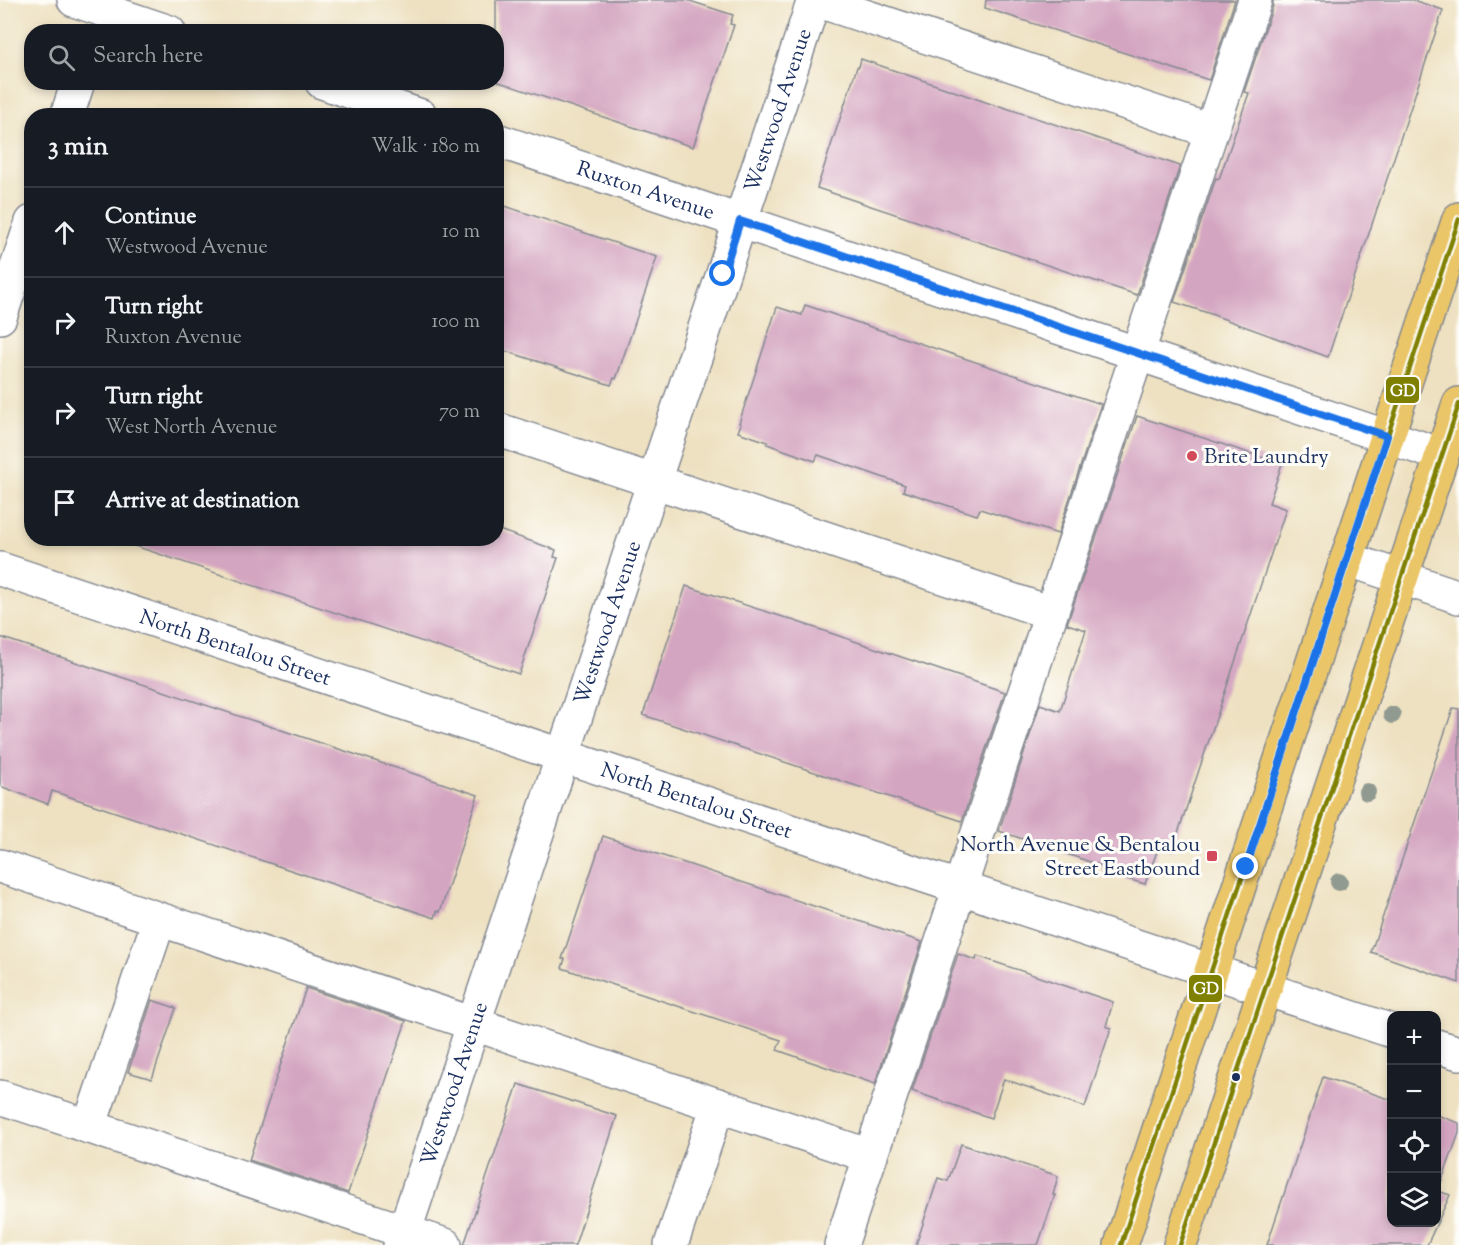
<!DOCTYPE html>
<meta charset="utf-8">
<style>
:root{--surface:#171b24;--page:#20242c;--text:#f1f3f6;--muted:#9ea1a6;--line:#363941}
body{margin:0;font-family:"Sorts Mill Goudy",serif;background:var(--page);color:var(--text)}
.controls{position:absolute;right:18px;bottom:18px;display:grid;overflow:hidden;border-radius:12px;box-shadow:0 3px 9px #0003}
.controls button{width:54px;height:54px;display:grid;place-items:center;padding:0;border:0;border-bottom:2px solid var(--line);background:var(--surface);color:var(--text);font:30px sans-serif}
.stop{position:absolute;width:18px;height:18px;margin:-14px;border:4px solid #1a73e8;border-radius:50%;background:#fff}
.stop.end{background:#1a73e8;border-color:#fff;box-shadow:0 2px 6px #0008}
.list{margin:0;padding:0;list-style:none}
h2{display:flex;justify-content:space-between;align-items:center;height:78px;margin:0;padding:0 24px;font-size:26px}
h2 small{font-size:20px;font-weight:400;color:var(--muted)}
.list li{display:grid;grid-template-columns:39px 1fr auto;gap:18px;align-items:center;box-sizing:border-box;height:90px;padding:0 24px;border-top:2px solid var(--line)}
.list b{display:block;font-size:22px;white-space:nowrap}
.list p{margin:0;font-size:20px;white-space:nowrap;color:var(--muted)}
.list em{font-size:20px;font-style:normal;color:var(--muted)}
.icon{flex:none;width:33px;height:33px;fill:none;stroke:currentColor;stroke-width:2;stroke-linecap:round;stroke-linejoin:round}
.map{position:relative;flex:none;width:1459px;height:1245px;overflow:hidden}
.search{position:absolute;background:var(--surface);box-shadow:0 3px 9px #0003;left:24px;top:24px;width:480px;height:66px;display:flex;align-items:center;gap:15px;box-sizing:border-box;padding:0 21px;border-radius:24px;color:var(--muted);font-size:22px}
.panel{position:absolute;background:var(--surface);box-shadow:0 3px 9px #0003;left:24px;top:108px;width:480px;height:438px;border-radius:24px}
.map>svg:first-child{display:block}
.building{fill:#d4a5c1}
.lines{fill:none;stroke-linecap:round;stroke-linejoin:round}
.minor-casing{stroke:#848890;stroke-width:36}
.major-casing{stroke:#848890;stroke-width:36}
.minor{stroke:#fff;stroke-width:33}
.major{stroke:#eac669;stroke-width:33}
.bus-1-casing{stroke:#fdfcf7;stroke-width:9}
.bus-1{stroke:#808000;stroke-width:4.5}
.tree{fill:#909a90}
.route{stroke:#1a73e8;stroke-width:8}
.poi-dot{fill:#d1495b;stroke:#fdfcf7;stroke-width:2}
.bus-dot{fill:#1b2f5e;stroke:#fdfcf7;stroke-width:2}
.labels{text-anchor:middle;stroke-width:6;stroke-linejoin:round;paint-order:stroke}
.street-label{font-size:21px;fill:#1b2f5e;stroke:#fdfcf7}
.poi-label{font-size:21px;fill:#1b2f5e;stroke:#fdfcf7;text-anchor:start}
.line-badge{stroke:#fdfcf7;stroke-width:2}
.badge-label{font-size:16px;text-anchor:middle;font-weight:bold;fill:#fff}
</style>
<div class="map">
<svg width="1459" height="1245" viewBox="0 0 1459 1245">
<rect width="100%" height="100%" fill="#fdfcf7"/>
<filter id="ink" filterUnits="userSpaceOnUse"><feTurbulence type="fractalNoise" baseFrequency=".0167" numOctaves="2"/><feDisplacementMap in="SourceGraphic" scale="12" xChannelSelector="R" yChannelSelector="G"/><feConvolveMatrix kernelMatrix="1 2 1 2 8 2 1 2 1" color-interpolation-filters="sRGB"/></filter>
<filter id="wash" filterUnits="userSpaceOnUse"><feTurbulence type="fractalNoise" baseFrequency=".008" numOctaves="4" result="noise"/><feDisplacementMap in="SourceGraphic" scale="24" xChannelSelector="R" yChannelSelector="G"/><feGaussianBlur stdDeviation="1.35" result="paint"/><feColorMatrix in="noise" values="0 0 0 0 0 0 0 0 0 0 0 0 0 0 0 0 0 1.4 0 .05"/><feComposite in="paint" operator="in"/></filter>
<g filter="url(#wash)">
<rect width="100%" height="100%" fill="#eee1c1"/>
<g id="blocks">
<g class="building">
<polygon points="496,0 687,0 733,15 730,24 734,25 693,147 496,81"/>
<polygon points="986,0 1235,0 1209,80 985,8"/>
<polygon points="1273,0 1413,0 1443,10 1328,357 1208,313 1174,302 1216,178 1219,179 1249,93 1244,92 1273,6"/>
<polygon points="861,59 1000,107 1000,106 1180,166 1137,295 817,188 857,67 859,67"/>
<polygon points="496,203 657,257 616,379 614,378 611,385 496,348"/>
<polygon points="805,305 1101,404 1058,534 980,509 977,515 903,491 905,485 818,455 815,461 767,444 768,442 738,432 741,424 739,423 777,307 802,315"/>
<polygon points="1137,416 1282,464 1269,503 1286,509 1172,851 1159,846 1145,884 1103,872 1105,867 999,831 1040,704 1060,711 1086,630 1067,624"/>
<polygon points="496,529 556,550 554,557 558,558 519,674 132,545 133,538 496,538"/>
<polygon points="686,586 783,617 1005,692 962,821 643,715"/>
<polygon points="0,637 478,795 440,912 437,911 435,918 52,791 48,804 0,786"/>
<polygon points="1453,708 1459,709 1459,983 1371,952"/>
<polygon points="603,836 922,942 875,1084 777,1050 781,1040 562,968 565,959 562,959"/>
<polygon points="958,954 976,960 977,956 1113,1002 1106,1026 1111,1028 1085,1107 1004,1079 991,1118 912,1091"/>
<polygon points="306,988 406,1021 348,1193 249,1160"/>
<polygon points="152,1000 176,1008 152,1079 128,1072"/>
<polygon points="1323,1077 1392,1100 1392,1222 1437,1222 1437,1115 1459,1123 1459,1133 1438,1191 1450,1195 1427,1245 1267,1245"/>
<polygon points="518,1084 617,1116 575,1245 464,1245"/>
<polygon points="961,1144 1058,1176 1053,1195 1055,1195 1038,1245 916,1245 938,1178 948,1181"/>
</g>
</g>
</g>
<g filter="url(#ink)">
<use href="#blocks" fill-opacity="0" stroke="#848890" stroke-width="1.5"/>
<g class="lines">
<g class="minor-casing">
<g id="minor">
<polyline points="74,0 169,32"/>
<polyline points="816,0 1211,131"/>
<polyline points="322,82 421,116"/>
<polyline points="67,116 78,82"/>
<path id="s1" d="M496,140L1442,455"/>
<polyline points="0,317 32,222"/>
<polyline points="496,429 1051,613"/>
<polyline points="1347,559 1459,597"/>
<path id="s2" d="M0,569L1392,1031"/>
<polyline points="0,866 870,1156"/>
<polyline points="1436,1046 1459,1053"/>
<polyline points="0,1097 445,1245"/>
<polyline points="89,1127 159,920"/>
<path id="s3" d="M400,1245L814,0"/>
<polyline points="671,1245 718,1105"/>
<polyline points="841,1245 1255,0"/>
</g>
</g>
<g class="major-casing">
<g id="major">
<polyline points="1121,1245 1459,219"/>
<polyline points="1180,1245 1459,404"/>
</g>
</g>
<use href="#minor" class="minor"/>
<use href="#major" class="major"/>
<g class="bus-1-casing">
<g id="bus-1">
<polyline points="1121,1245 1459,219"/>
<polyline points="1180,1245 1459,404"/>
</g>
</g>
<use href="#bus-1" class="bus-1"/>
</g>
<g class="tree">
<circle cx="1392" cy="715" r="9"/>
<circle cx="1367" cy="792" r="9"/>
<circle cx="1339" cy="882" r="9"/>
</g>
</g>
<g class="lines" filter="url(#ink)">
<polyline class="route" points="723,274 740,221 1387,436 1246,867"/>
</g>
<g class="poi-dot">
<circle cx="1192" cy="456" r="6"/>
<rect x="1206" y="850" width="12" height="12" rx="3"/>
</g>
<circle class="bus-dot" cx="1236" cy="1077" r="5"/>
<g class="labels">
<g class="street-label">
<text dy="7" stroke="none"><textPath href="#s3" startOffset="1196">Westwood Avenue</textPath></text>
<text dy="7" stroke="none"><textPath href="#s1" startOffset="158">Ruxton Avenue</textPath></text>
<text dy="7" stroke="none"><textPath href="#s3" startOffset="656">Westwood Avenue</textPath></text>
<text dy="7" stroke="none"><textPath href="#s2" startOffset="248">North Bentalou Street</textPath></text>
<text dy="7" stroke="none"><textPath href="#s2" startOffset="734">North Bentalou Street</textPath></text>
<text dy="7" stroke="none"><textPath href="#s3" startOffset="170">Westwood Avenue</textPath></text>
</g>
<g class="poi-label">
<text x="1204" y="463">Brite Laundry</text>
<text x="1200" y="851" text-anchor="end">North Avenue &amp; Bentalou<tspan x="1200" dy="24">Street Eastbound</tspan></text>
</g>
</g>
<g class="line-badge">
<rect x="1385" y="376" width="35" height="28" rx="6" fill="#808000"/>
<rect x="1188" y="974" width="35" height="29" rx="6" fill="#808000"/>
</g>
<g class="badge-label">
<text x="1403" y="396">GD</text>
<text x="1206" y="994">GD</text>
</g>
</svg>
<div class="controls">
<button>+</button>
<button>−</button>
<button><svg class="icon" aria-label="locate" viewBox="0 0 24 24"><circle cx="12" cy="12" r="6"/><path d="M12 2v4M12 18v4M2 12h4M18 12h4"/></svg></button>
<button><svg class="icon" aria-label="layers" viewBox="0 0 24 24"><path d="M12 4l9 5-9 5-9-5zM3 14l9 5 9-5"/></svg></button>
</div>
<div class="stop" style="left:723px;top:274px"></div>
<div class="stop end" style="left:1246px;top:867px"></div>
<div class="search"><svg class="icon" aria-label="search" viewBox="0 0 24 24"><circle cx="10" cy="10" r="6"/><path d="M15 15l6 6"/></svg>Search here</div>
<section class="panel">
<h2>3 min<small>Walk · 180 m</small></h2>
<ul class="list">
<li><svg class="icon" aria-label="ahead" viewBox="0 0 24 24"><path d="M12 20V5M6 11l6-6 6 6"/></svg><div><b>Continue</b><p>Westwood Avenue</p></div><em>10 m</em></li>
<li><svg class="icon" aria-label="right" viewBox="0 0 24 24"><path d="M7 20v-9h11M14 6l5 5-5 5"/></svg><div><b>Turn right</b><p>Ruxton Avenue</p></div><em>100 m</em></li>
<li><svg class="icon" aria-label="right" viewBox="0 0 24 24"><path d="M7 20v-9h11M14 6l5 5-5 5"/></svg><div><b>Turn right</b><p>West North Avenue</p></div><em>70 m</em></li>
<li><svg class="icon" aria-label="arrive" viewBox="0 0 24 24"><path d="M6 21V4h12l-3 4 3 4H6"/></svg><div><b>Arrive at destination</b></div></li>
</ul>
</section>
</div>
